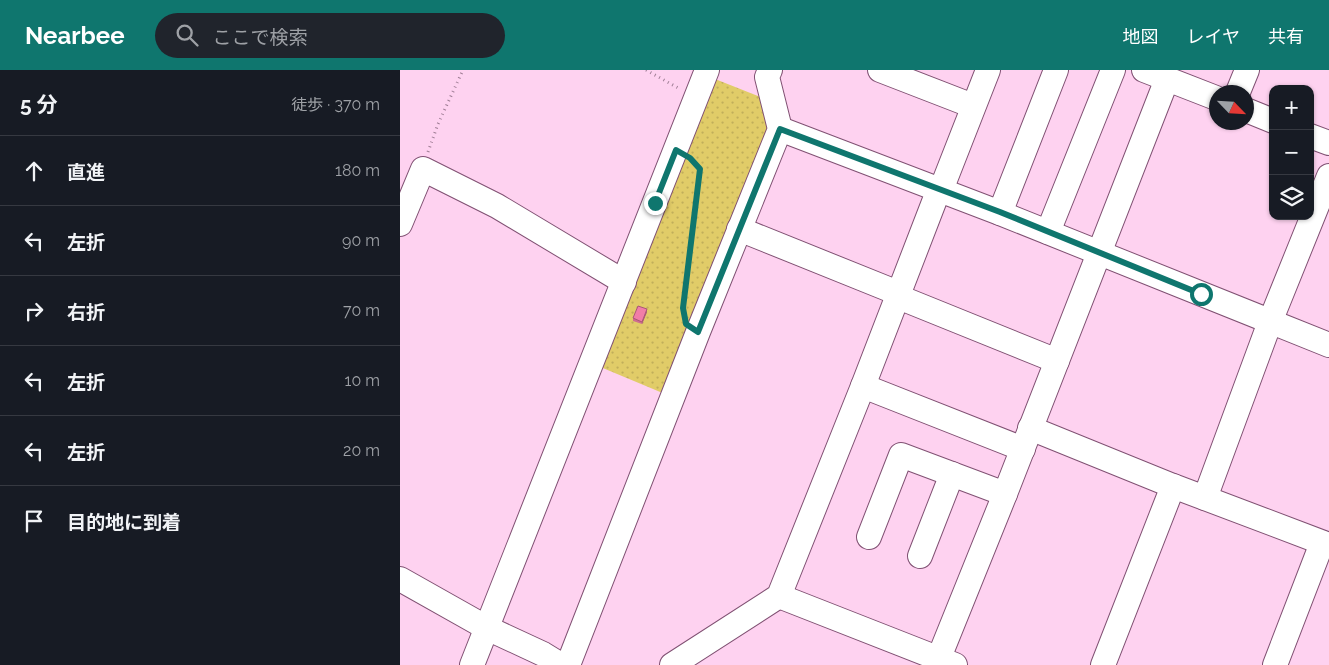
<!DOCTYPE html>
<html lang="ja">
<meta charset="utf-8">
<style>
:root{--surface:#171b24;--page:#20242c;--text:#f1f3f6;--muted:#9ea1a6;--line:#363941;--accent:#0f766e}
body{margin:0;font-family:Raleway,"Noto Sans JP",sans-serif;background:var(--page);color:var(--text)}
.controls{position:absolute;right:15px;top:15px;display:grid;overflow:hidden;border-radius:10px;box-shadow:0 1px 4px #0004}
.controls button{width:45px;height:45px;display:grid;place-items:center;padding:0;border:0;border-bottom:1px solid var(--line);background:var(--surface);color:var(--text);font:25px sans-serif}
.compass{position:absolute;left:809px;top:15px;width:45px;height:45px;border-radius:50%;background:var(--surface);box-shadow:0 1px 4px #0004;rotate:115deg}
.stop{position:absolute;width:15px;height:15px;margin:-11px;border:4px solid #0f766e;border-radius:50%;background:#fff}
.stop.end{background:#0f766e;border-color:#fff;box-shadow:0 1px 5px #0008}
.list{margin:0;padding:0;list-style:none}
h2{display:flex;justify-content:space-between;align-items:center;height:65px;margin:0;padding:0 20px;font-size:21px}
h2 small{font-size:16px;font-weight:400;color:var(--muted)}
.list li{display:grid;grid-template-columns:32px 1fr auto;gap:15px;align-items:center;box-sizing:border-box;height:70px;padding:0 20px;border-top:1px solid var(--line)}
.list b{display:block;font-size:19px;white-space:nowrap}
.list em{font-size:16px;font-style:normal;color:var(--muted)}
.icon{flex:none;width:28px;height:28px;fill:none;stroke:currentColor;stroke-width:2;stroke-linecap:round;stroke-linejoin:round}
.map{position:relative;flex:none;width:929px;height:595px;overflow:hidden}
header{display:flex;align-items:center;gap:30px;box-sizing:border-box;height:70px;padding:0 25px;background:var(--accent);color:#fff}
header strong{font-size:24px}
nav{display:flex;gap:28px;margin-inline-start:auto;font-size:18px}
.search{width:350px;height:45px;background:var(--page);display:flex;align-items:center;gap:12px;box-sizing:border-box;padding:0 18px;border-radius:28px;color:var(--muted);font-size:19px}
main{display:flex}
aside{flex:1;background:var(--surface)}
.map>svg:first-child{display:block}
.park{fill:url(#park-dots)}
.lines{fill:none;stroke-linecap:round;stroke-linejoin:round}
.minor-casing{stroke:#805173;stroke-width:26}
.path{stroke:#a07f96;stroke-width:3;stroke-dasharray:1 4;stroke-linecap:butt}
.minor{stroke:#fff;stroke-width:24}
.wall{fill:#cf6c90}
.shaded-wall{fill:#a95876}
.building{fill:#f17ea8;stroke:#a95876}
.route{stroke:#0f766e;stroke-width:6}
</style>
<header>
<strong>Nearbee</strong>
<div class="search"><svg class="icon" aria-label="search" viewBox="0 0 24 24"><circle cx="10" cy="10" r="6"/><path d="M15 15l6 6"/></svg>ここで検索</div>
<nav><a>地図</a><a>レイヤ</a><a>共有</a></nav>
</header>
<main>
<aside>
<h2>5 分<small>徒歩 · 370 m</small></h2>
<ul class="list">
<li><svg class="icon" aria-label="ahead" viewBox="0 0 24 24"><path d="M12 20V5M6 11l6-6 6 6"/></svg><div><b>直進</b></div><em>180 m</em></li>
<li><svg class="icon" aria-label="left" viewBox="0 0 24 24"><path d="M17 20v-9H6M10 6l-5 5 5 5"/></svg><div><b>左折</b></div><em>90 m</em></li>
<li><svg class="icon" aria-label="right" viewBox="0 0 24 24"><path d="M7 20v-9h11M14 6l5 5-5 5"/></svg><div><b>右折</b></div><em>70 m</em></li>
<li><svg class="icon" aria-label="left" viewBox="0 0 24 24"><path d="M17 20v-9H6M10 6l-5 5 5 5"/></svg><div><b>左折</b></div><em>10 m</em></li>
<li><svg class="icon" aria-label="left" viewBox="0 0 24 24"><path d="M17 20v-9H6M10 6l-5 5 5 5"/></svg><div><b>左折</b></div><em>20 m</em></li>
<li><svg class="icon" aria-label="arrive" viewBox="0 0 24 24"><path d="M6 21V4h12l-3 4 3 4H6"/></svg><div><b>目的地に到着</b></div></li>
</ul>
</aside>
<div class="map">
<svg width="929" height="595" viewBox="0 0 929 595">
<defs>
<pattern id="park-dots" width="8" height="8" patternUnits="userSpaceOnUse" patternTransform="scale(1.25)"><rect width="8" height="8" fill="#e1cc68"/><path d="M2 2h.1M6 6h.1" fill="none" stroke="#c1ae5a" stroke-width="1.8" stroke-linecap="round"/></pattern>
</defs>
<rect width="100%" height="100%" fill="#fed2f0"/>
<polygon class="park" points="315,9 363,28 372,56 265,324 198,296"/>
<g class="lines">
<g class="minor-casing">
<g id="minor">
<polyline points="480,0 573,36"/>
<polyline points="744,0 816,28"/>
<polyline points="838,22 847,0"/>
<polyline points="846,40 873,51"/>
<polyline points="380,59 600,143 929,275"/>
<polyline points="910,66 929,73"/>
<polyline points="541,120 588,0"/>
<polyline points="600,143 656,0"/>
<polyline points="0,154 23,99 97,136 224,212"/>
<polyline points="339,159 498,223 506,230 657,291"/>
<polyline points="648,162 713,0"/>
<polyline points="463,316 623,379"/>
<polyline points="630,358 773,416 929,475"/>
<polyline points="805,428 870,252 929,106"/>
<polyline points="469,467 501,385 605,424"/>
<polyline points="520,486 552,404"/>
<polyline points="0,509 87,558 143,584 161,595"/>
<polyline points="379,526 555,595"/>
<polyline points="72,595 307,0"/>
<polyline points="168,595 298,262 380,59 367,7 370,0"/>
<polyline points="272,595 379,526 463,316 539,119"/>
<polyline points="536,595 605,424 767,9"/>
<polyline points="703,595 773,416"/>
<polyline points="875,595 922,473"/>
</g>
</g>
<g class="path">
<polyline points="246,0 280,19"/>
<polyline points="28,82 38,54 63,0"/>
<polyline points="284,243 283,238 286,210 300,99 292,89"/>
</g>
<use href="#minor" class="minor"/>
</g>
<polygon class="wall" points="247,242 242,254 233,251 233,248"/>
<polygon class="shaded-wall" points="247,239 247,242 242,254 242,252"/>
<polygon class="building" points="238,236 247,239 242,252 233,248"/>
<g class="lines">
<polyline class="route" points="255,133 276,80 290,88 300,99 283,238 286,254 298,262 380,59 600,142 801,224"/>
</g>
</svg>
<div class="controls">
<button>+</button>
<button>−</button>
<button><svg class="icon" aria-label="layers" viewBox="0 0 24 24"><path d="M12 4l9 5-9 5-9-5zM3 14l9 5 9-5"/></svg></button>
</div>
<svg class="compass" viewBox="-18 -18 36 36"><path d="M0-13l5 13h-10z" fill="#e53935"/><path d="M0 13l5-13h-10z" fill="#9ea1a6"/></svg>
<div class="stop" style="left:801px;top:224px"></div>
<div class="stop end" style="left:255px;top:133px"></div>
</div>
</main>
